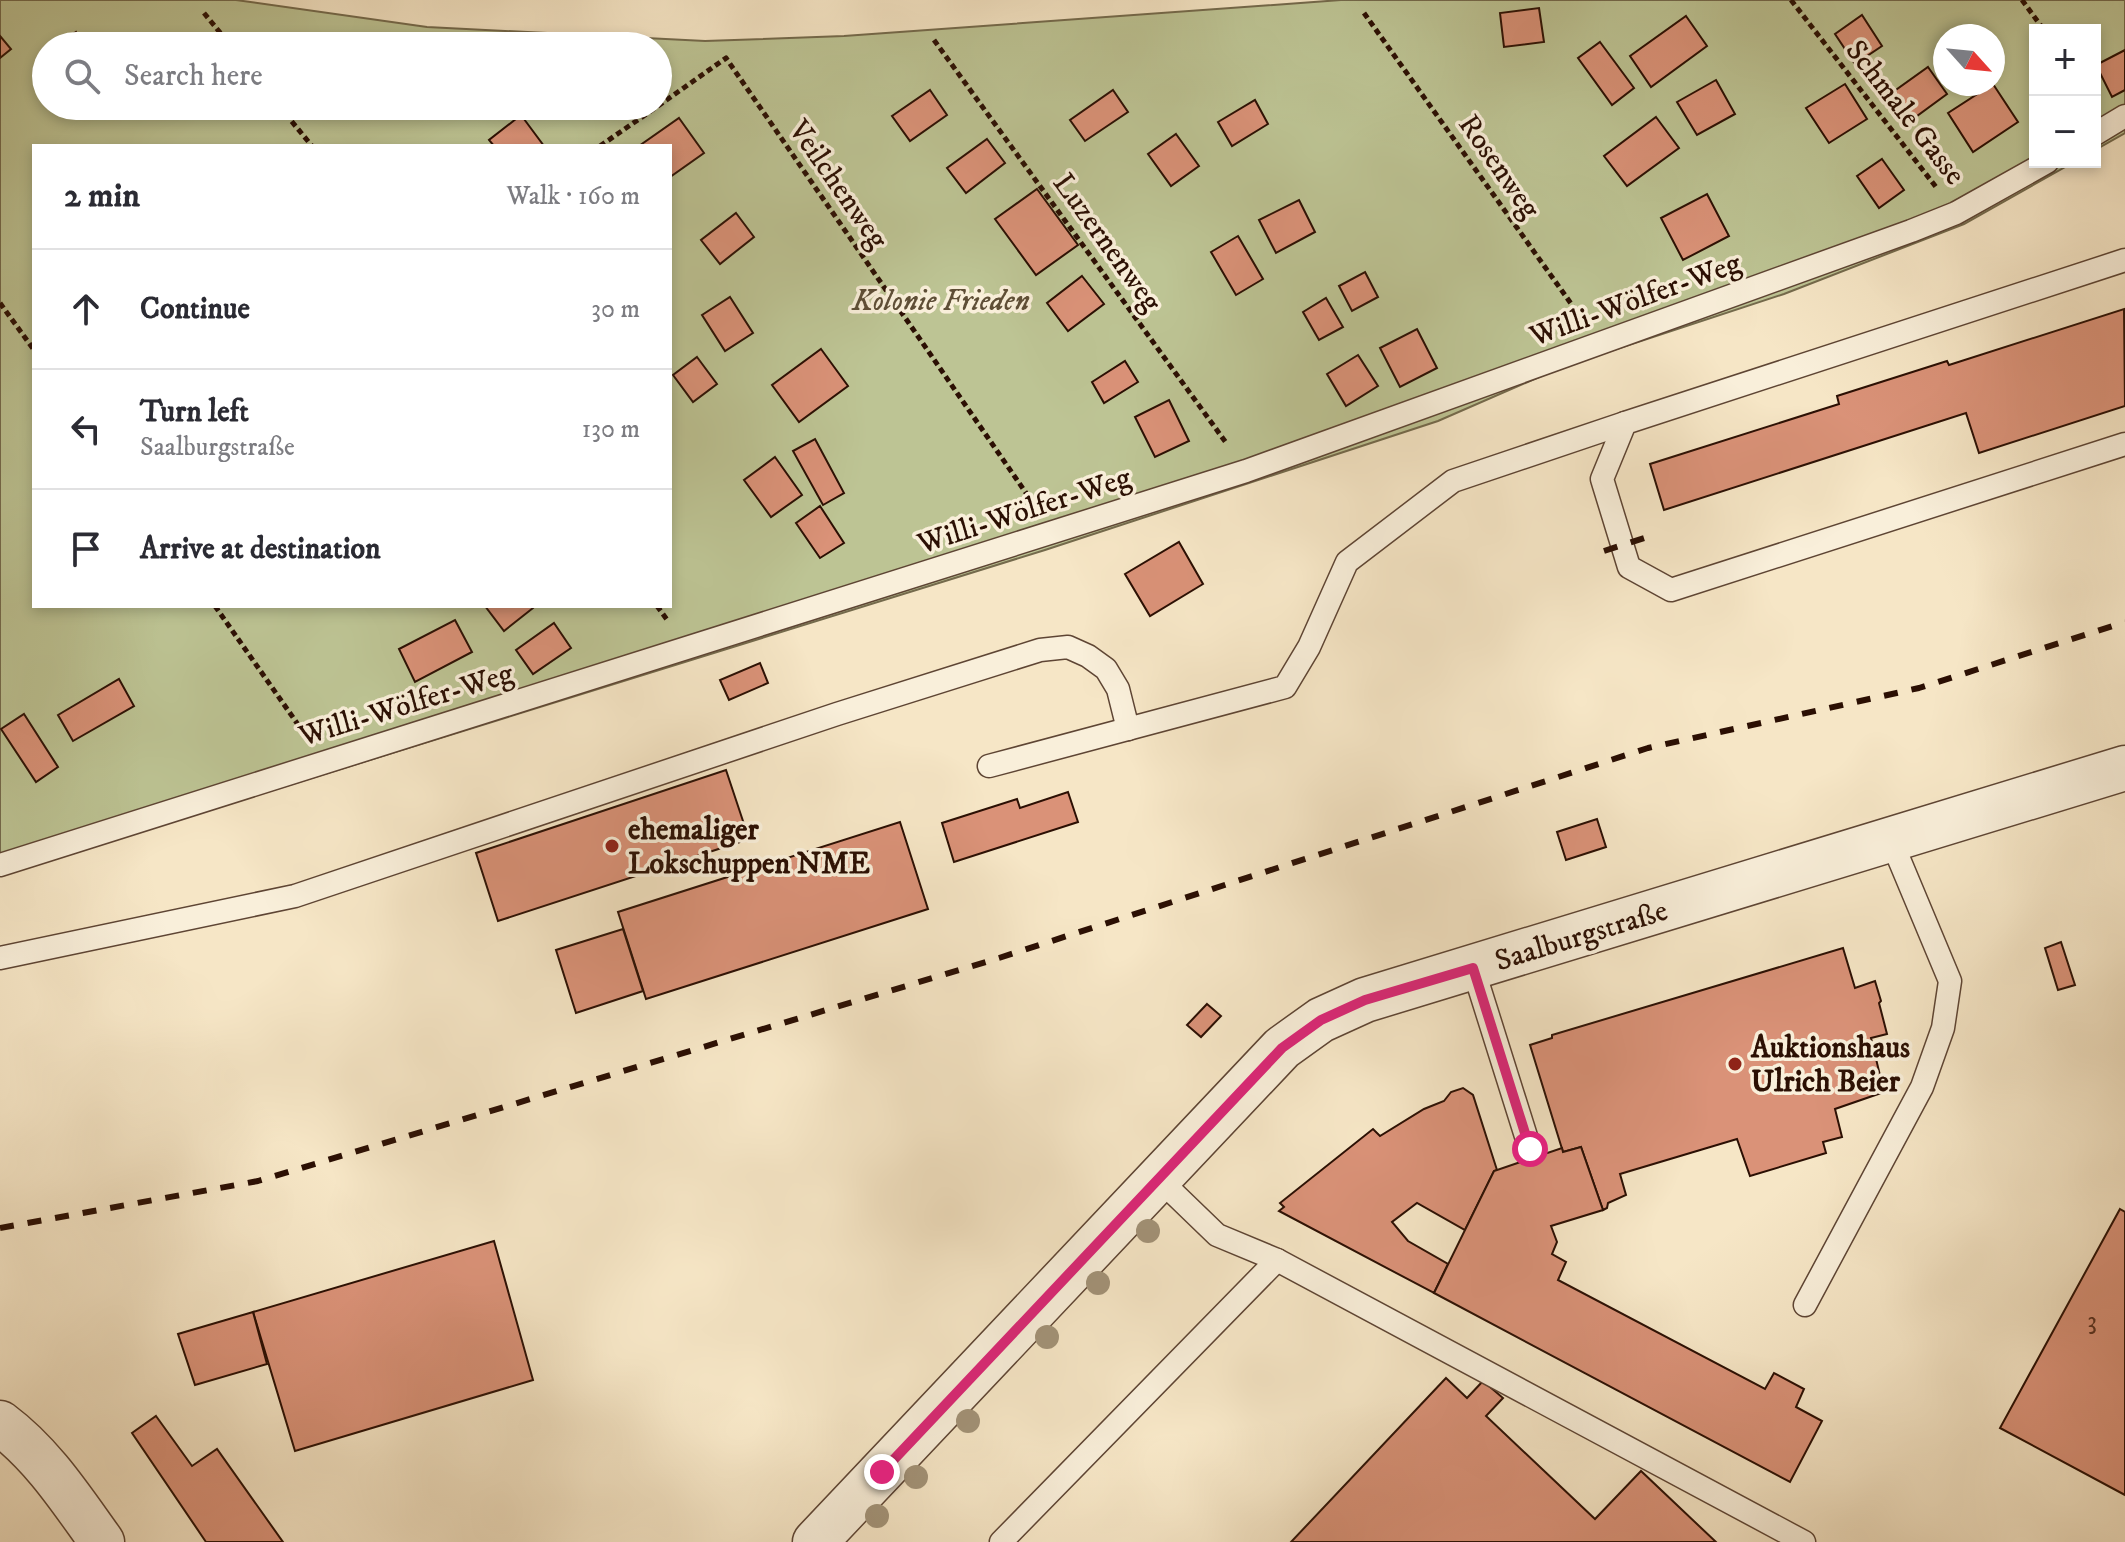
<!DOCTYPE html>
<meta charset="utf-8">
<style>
:root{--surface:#fff;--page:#f7f7f7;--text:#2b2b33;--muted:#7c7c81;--line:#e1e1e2}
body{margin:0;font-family:"IM FELL DW Pica",serif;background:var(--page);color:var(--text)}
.controls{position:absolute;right:24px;top:24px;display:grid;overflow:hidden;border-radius:0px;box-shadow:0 4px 12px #0003}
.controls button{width:72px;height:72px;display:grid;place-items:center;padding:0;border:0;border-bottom:2px solid var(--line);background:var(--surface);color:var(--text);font:40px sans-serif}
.compass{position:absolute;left:1933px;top:24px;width:72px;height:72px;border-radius:50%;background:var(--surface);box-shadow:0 4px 12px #0003;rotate:117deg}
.stop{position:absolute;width:24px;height:24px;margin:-18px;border:6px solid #db2777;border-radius:50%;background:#fff}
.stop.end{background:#db2777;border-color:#fff;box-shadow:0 2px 8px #0008}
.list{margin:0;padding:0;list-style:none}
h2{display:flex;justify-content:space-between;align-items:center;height:104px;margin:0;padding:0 32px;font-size:34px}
h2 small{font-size:26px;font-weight:400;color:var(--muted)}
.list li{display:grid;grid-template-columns:52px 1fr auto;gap:24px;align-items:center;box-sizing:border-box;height:120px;padding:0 32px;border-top:2px solid var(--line)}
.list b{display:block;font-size:30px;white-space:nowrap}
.list p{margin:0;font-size:26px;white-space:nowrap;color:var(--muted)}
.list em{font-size:26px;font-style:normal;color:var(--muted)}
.icon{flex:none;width:44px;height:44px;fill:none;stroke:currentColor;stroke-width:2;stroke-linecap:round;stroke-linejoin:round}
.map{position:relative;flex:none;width:2125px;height:1542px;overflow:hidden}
.search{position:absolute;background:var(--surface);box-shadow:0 4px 12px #0003;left:32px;top:32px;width:640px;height:88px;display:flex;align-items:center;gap:20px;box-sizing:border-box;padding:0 28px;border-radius:44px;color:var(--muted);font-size:30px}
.panel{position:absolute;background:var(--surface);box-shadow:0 4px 12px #0003;left:32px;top:144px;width:640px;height:464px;border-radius:0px}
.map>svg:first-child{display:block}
.green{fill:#bdc494;stroke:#746a4c;stroke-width:2;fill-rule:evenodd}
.building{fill:#da9278;stroke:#2b0f03;stroke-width:2}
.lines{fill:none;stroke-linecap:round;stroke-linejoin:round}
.service-casing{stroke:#5e4534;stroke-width:25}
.minor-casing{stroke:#5e4534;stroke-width:47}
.path{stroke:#2b0f03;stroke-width:5;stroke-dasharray:6 4;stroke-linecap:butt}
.service{stroke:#f9efda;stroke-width:22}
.minor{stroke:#f9efda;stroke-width:44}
.rail{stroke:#2b0f03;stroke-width:6;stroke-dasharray:14 14;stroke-linecap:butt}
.tree{fill:#a29277}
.route{stroke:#db2777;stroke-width:10}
.poi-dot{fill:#8f2418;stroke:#f9efda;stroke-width:3}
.labels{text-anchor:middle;stroke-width:7;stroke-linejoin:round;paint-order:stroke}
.number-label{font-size:26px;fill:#573020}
.street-label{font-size:30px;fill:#2b0f03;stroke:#f9efda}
.park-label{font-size:30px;font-style:italic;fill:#5e4e36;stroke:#f9efda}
.poi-label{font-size:30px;font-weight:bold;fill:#2b0f03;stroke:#f9efda;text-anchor:start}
</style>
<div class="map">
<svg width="2125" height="1542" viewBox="0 0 2125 1542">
<rect width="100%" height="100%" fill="#f6e6c6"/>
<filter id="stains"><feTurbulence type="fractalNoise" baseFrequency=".0025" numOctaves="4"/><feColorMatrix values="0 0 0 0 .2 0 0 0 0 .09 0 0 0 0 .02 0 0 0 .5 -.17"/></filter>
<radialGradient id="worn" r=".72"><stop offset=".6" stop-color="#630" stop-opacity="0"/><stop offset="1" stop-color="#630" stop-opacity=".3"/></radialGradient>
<path class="green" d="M0,0H236L427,27L705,41L844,36L1341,0H2125V133L2095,150V30H2035V162H2074L1964,224L1784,294L1562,367L1438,421L1045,550L0,875ZM1945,36H1993V84H1945ZM46,46H658V106H46ZM34,146H670V606H34Z"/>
<g class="building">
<polygon points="1539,8 1544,42 1504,47 1500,13"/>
<polygon points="1862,15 1882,46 1855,64 1835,34"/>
<polygon points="1686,16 1707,46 1651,87 1630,56"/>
<polygon points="76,32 85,46 56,46"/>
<polygon points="0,36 11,49 0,58"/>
<polygon points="1600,42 1634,88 1612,105 1578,58"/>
<polygon points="2125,50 2125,90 2112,97 2096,65"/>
<polygon points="1928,67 1947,94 1906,124 1886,97"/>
<polygon points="1716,80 1735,114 1697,135 1677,102"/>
<polygon points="1845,84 1867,119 1829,143 1806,108"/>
<polygon points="1993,84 2018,122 1973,152 1948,113"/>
<polygon points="930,90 947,115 910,141 892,116"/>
<polygon points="1113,90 1128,112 1085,141 1070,120"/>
<polygon points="1255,100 1268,124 1232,146 1218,122"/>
<polygon points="521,115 544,146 494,146 489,140"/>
<polygon points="1656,117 1679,148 1627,186 1604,156"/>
<polygon points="679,118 704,153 670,177 670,146 639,146"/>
<polygon points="1176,134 1199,166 1171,186 1148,154"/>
<polygon points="987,139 1005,163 966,193 947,168"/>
<polygon points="1882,159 1904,190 1879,208 1857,176"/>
<polygon points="1037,189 1078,245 1036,275 995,219"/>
<polygon points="1707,194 1729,236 1683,260 1661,218"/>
<polygon points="1299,200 1315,232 1276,253 1259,220"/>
<polygon points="736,213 754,237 720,264 701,240"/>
<polygon points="1238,236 1263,279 1236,295 1211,252"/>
<polygon points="1365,272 1378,297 1352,311 1339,286"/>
<polygon points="1082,276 1104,304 1068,331 1047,303"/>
<polygon points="730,297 753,333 725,351 702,315"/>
<polygon points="1326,298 1343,327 1319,340 1303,312"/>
<polygon points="2124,309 2125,406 1979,453 1966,413 1664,510 1650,464 1839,404 1837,396 1947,361 1949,365"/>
<polygon points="1417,329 1437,368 1400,387 1380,348"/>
<polygon points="821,349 848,386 799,422 772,385"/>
<polygon points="1358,355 1378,386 1346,406 1327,374"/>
<polygon points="697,357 717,384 693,402 673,375"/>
<polygon points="1125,361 1138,382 1104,403 1092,382"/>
<polygon points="1169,400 1189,441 1155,457 1135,417"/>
<polygon points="815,439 844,493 823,505 793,451"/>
<polygon points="775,457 802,495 771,517 744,480"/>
<polygon points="820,506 844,543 820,558 796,523"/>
<polygon points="1179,542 1203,584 1150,616 1125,574"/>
<polygon points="485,606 532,606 533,608 504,631"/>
<polygon points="455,620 472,652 415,682 399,649"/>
<polygon points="554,623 571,648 533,674 516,650"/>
<polygon points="760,663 768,683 729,700 720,680"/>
<polygon points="119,679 134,706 73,741 58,715"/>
<polygon points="24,714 58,767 36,782 1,729"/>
<polygon points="726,770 749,839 498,921 476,853"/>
<polygon points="1068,792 1078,822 954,862 942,823 1017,799 1020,808"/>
<polygon points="1597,819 1606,847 1566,860 1557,832"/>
<polygon points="900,822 928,909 646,999 618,912"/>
<polygon points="623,929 643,991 576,1013 556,950"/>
<polygon points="2061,942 2075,985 2058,990 2045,948"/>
<polygon points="1843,948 1855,988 1875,981 1881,1001 1879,1003 1887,1034 1871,1038 1884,1092 1835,1109 1842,1137 1823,1142 1826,1153 1750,1176 1737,1139 1620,1174 1626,1195 1608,1203 1607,1208 1603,1210 1581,1147 1563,1152 1530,1045 1552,1038 1552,1035"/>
<polygon points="1207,1004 1221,1016 1201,1037 1187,1025"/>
<polygon points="1463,1088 1473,1095 1497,1170 1494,1171 1465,1230 1417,1203 1392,1222 1408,1241 1448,1264 1434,1293 1279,1211 1284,1207 1280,1203 1373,1129 1380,1136 1424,1109 1444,1101 1451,1092"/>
<polygon points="1581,1147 1603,1210 1551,1226 1557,1242 1552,1254 1566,1262 1558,1280 1765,1389 1774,1373 1804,1389 1796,1407 1822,1421 1790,1482 1434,1293 1494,1171 1562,1148 1563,1152"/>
<polygon points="2120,1209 2125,1212 2125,1495 2000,1428"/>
<polygon points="494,1241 533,1380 295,1451 253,1312"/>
<polygon points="253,1312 267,1364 195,1385 178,1334"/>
<polygon points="1446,1378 1467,1398 1483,1381 1503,1398 1486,1416 1595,1519 1641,1471 1716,1542 1291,1542"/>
<polygon points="156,1416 192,1466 217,1449 283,1542 206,1542 132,1433"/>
</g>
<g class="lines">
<g class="service-casing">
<g id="service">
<polyline points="2095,134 2125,116"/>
<polyline points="2125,260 1625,423 1602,479 1629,567 1671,590 2125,444"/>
<polyline points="989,766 1285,687 1309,647 1347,562 1453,481 1625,423"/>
<polyline points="0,865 1246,471 1911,231 1956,213 2047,162"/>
<polyline points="0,958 295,896 837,714 1040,650 1068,647 1088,656 1106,669 1118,689 1128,729"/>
<polyline points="1473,968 1530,1149"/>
<polyline points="1277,1260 1804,1542"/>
<polyline points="1805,1305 1922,1087 1943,1028 1950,981 1891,840"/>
<polyline points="1001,1542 1277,1260 1217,1235 1159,1179"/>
</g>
</g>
<g class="minor-casing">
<g id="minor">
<path d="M0,1423C43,1455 71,1499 102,1542"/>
<polyline points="815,1542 1282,1048 1321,1020 1365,1000 2125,768"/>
</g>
</g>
<g class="path">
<polyline points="1791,0 1936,187"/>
<polyline points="2022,0 2044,30"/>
<polyline points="204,13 231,46"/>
<polyline points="1364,13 1582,319"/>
<polyline points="934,40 1227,444"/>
<polyline points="279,106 312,146"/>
<polyline points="658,106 726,58 1035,506"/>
<polyline points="600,146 658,106"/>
<polyline points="0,303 34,350"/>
<polyline points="215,606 306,736"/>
<polyline points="657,606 668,621"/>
</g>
<use href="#service" class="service"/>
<use href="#minor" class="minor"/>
<g class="rail">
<polyline points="1604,551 1657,534"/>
<polyline points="0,1228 258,1181 999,958 1648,748 1919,688 2125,622"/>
</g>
</g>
<g class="tree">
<circle cx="1148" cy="1231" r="12"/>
<circle cx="1098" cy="1283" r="12"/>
<circle cx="1047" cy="1337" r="12"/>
<circle cx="968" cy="1421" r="12"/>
<circle cx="916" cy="1477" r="12"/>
<circle cx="877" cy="1516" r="12"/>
</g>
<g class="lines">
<polyline class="route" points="882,1472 1282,1048 1321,1020 1365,1000 1473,968 1530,1149"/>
</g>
<g class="poi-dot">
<circle cx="612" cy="846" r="8"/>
<circle cx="1735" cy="1064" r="8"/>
</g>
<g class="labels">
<g class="number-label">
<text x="2092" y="1329">3</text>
</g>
<g class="street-label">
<text transform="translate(1906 112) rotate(52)" y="10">Schmale Gasse</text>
<text transform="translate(1500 166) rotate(55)" y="10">Rosenweg</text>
<text transform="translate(839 184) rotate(55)" y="10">Veilchenweg</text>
<text transform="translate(1108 242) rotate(54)" y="10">Luzernenweg</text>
<text transform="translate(1635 299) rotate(-20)" y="10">Willi-Wölfer-Weg</text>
<text transform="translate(1024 510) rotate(-18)" y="10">Willi-Wölfer-Weg</text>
<text transform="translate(406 704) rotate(-17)" y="10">Willi-Wölfer-Weg</text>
<text transform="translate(1581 935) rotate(-17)" y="10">Saalburgstraße</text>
</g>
<g class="park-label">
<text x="941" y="310">Kolonie Frieden</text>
</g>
<g class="poi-label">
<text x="628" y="839">ehemaliger<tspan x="628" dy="34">Lokschuppen NME</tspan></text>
<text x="1751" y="1057">Auktionshaus<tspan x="1751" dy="34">Ulrich Beier</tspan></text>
</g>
</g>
<rect width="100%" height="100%" filter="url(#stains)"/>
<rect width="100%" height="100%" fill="url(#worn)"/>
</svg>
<div class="controls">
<button>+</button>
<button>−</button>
</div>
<svg class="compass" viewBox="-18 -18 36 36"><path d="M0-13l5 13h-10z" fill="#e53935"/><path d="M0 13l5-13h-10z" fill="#7c7c81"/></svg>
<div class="stop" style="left:1530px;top:1149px"></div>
<div class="stop end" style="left:882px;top:1472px"></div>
<div class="search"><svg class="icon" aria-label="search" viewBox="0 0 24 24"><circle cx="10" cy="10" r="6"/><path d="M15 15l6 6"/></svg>Search here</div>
<section class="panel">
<h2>2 min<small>Walk · 160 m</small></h2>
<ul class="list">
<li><svg class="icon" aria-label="ahead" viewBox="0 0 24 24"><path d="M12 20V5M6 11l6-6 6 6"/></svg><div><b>Continue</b></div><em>30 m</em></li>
<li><svg class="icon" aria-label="left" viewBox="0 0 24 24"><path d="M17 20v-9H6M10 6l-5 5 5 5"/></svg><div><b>Turn left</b><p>Saalburgstraße</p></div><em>130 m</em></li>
<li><svg class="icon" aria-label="arrive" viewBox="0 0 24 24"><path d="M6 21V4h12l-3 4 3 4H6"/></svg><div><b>Arrive at destination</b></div></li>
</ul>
</section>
</div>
